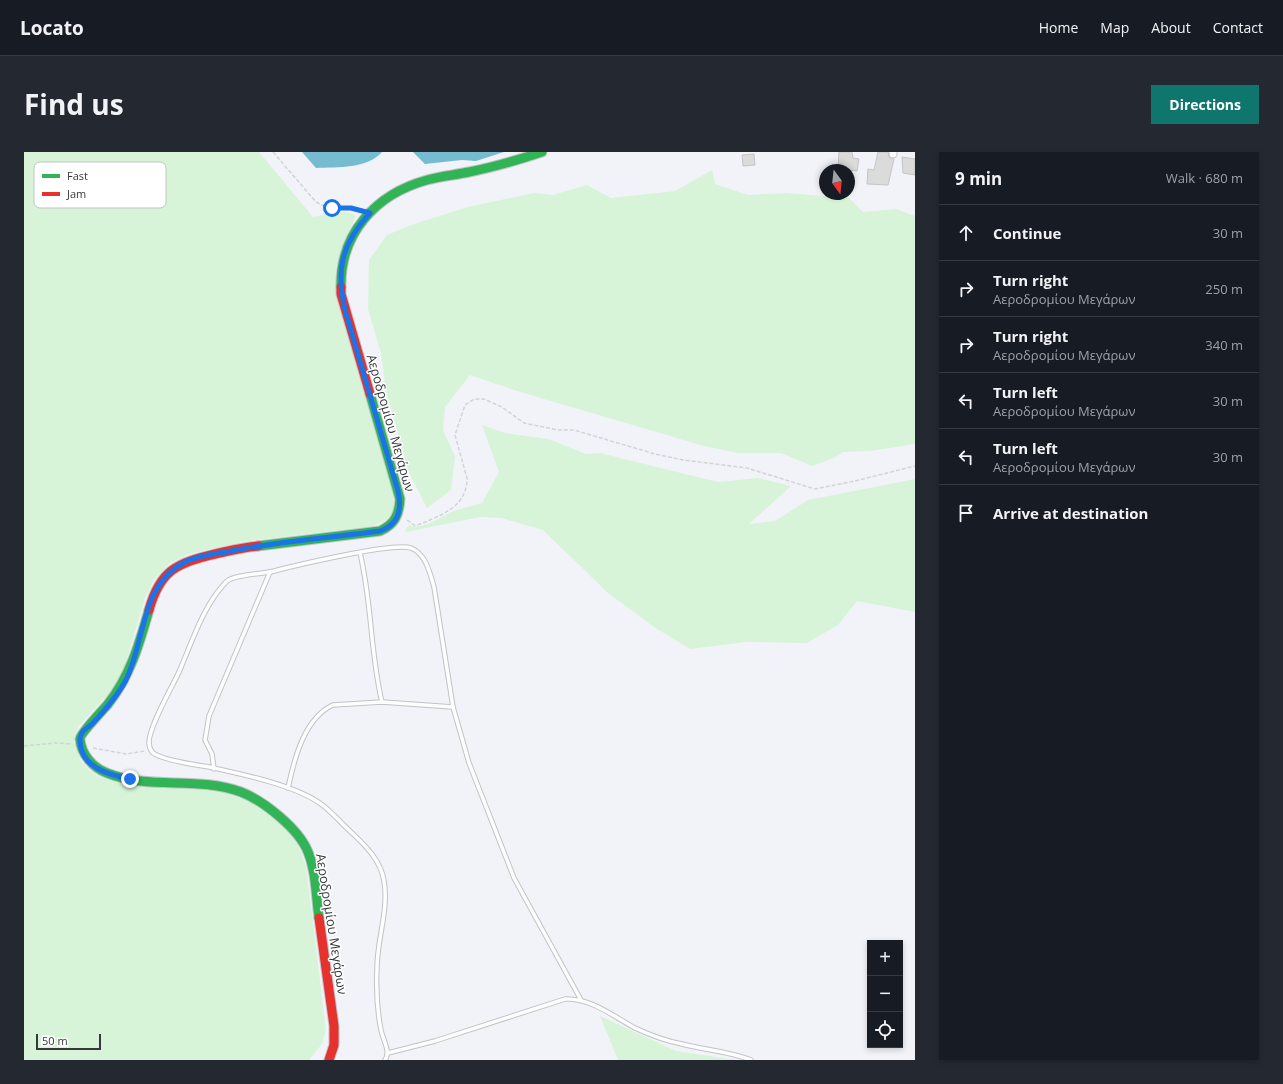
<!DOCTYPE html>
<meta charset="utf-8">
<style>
:root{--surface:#171b24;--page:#242831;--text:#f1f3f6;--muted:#9ea1a6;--line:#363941;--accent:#0f766e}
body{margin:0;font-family:"Open Sans",sans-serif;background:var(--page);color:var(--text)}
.controls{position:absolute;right:12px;bottom:12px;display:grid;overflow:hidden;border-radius:0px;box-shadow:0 2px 6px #0003}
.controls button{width:36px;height:36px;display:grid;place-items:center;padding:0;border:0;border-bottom:1px solid var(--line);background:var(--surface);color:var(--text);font:20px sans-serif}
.compass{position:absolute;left:795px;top:12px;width:36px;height:36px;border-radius:50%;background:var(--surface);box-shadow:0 2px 6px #0003;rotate:165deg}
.scale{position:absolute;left:12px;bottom:10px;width:65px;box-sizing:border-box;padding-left:4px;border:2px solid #37383c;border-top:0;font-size:11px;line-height:14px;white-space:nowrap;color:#37383c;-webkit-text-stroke:3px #fff;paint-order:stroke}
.stop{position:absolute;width:12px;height:12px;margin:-9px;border:3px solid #1a73e8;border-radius:50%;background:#fff}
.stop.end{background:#1a73e8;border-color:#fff;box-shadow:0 1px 4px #0008}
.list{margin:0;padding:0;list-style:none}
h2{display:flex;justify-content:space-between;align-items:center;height:52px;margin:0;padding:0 16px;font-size:17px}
h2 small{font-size:13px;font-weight:400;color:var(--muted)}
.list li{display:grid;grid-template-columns:26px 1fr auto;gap:12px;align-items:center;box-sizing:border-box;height:56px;padding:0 16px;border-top:1px solid var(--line)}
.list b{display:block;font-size:15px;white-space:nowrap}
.list p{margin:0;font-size:13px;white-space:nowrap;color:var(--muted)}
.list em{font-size:13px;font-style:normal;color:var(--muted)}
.icon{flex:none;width:22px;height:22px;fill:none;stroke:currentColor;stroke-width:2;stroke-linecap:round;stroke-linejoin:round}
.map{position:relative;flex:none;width:891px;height:908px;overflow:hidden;border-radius:0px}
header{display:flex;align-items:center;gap:24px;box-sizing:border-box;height:56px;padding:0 20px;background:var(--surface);border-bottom:1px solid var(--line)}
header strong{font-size:19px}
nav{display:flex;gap:22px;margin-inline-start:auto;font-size:14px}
.intro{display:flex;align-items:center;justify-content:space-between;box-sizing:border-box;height:96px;padding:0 24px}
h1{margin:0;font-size:28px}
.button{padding:10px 18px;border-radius:0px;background:var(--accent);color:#fff;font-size:14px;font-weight:700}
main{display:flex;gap:24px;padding:0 24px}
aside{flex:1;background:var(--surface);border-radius:0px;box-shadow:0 2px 6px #0003}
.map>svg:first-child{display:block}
.green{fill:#d7f4d8}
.water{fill:#75bcd1}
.building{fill:#dcdbdc;stroke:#c5c4c5}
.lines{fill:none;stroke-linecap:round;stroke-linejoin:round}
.lane-casing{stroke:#c2c3c7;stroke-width:5.5}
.street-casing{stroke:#c2c3c7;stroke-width:9}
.fast-casing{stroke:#c2c3c7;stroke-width:11}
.jam-casing{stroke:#c2c3c7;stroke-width:11}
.path{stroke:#d2d3d5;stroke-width:1.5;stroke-dasharray:4 2;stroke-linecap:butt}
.lane{stroke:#fdfdfe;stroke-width:3.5}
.street{stroke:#fdfdfe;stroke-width:7}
.fast{stroke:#30b455;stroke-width:9}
.jam{stroke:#e5322d;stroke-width:9}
.route{stroke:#1a73e8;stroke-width:5}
.labels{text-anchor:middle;stroke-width:3;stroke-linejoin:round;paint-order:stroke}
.street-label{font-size:13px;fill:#37383c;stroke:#fff}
.key{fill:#fff;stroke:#c3c3c4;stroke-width:1}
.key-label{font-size:11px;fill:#37383c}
</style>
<header>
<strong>Locato</strong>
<nav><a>Home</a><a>Map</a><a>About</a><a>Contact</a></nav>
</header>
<div class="intro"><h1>Find us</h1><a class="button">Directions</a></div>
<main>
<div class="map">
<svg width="891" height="908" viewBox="0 0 891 908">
<rect width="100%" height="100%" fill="#f2f3f9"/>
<g class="green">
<path d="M0,0H235L289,65C301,63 322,56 332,64L315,104L312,116V128L369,338C372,359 370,366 349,374L223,389L165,402L146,411L130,428L121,446L100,517L91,535L54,575L50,590L57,609L66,619L77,626L125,634L184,637L205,642L232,652L255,669L273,690L282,714L302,877L298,892L285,908H0Z"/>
<polygon points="688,18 691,32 724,43 762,41 825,46 839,60 872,57 891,64 891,292 846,299 819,300 810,306 788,314 757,301 714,301 680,294 493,239 446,223 421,255 419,278 431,304 427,338 403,356 385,321 362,239 357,201 344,157 345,108 363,83 387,73 444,55 510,41 529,43 563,33 587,46 651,39"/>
<path d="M458,273L481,281L525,287L562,302L576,301L694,330L734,326L767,334L725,372L751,369L784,348L891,327V460L833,449L814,473L783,491L722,490L666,497L630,475L584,441L519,378L477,366L456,365L382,380L381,378L385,373C400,379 417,364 430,359C439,356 449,354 458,351L475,320Z"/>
<polygon points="576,864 652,899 712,908 594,908"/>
</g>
<g class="water">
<path d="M278,0H358C343,17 314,15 292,16Z"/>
<polygon points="389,0 480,0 452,9 438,8 401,12"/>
</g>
<g class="building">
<polygon points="815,0 828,0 829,6 835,7 833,19 814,17"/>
<polygon points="854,0 864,0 865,5 870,7 864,33 843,32 844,17 850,18"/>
<polygon points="730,2 731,13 719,14 718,3"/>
<polygon points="878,5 891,7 891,23 879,21"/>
</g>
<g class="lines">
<g class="lane-casing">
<g id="lane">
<path d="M336,401C348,450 346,501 358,550"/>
<path d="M246,420C235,422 209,423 202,430C179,454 168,490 155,520C148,535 125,575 125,590C125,594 126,597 128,600C136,608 172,613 185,615C217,622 271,633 297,652C308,660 318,672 328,681C342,694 357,709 360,729C365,758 353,787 353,816C352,837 353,858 357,878C359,888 367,900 361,908"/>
<path d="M190,617L188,602L181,588L185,564L246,420C269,414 369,390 387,396C402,402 406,421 410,435L429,555L445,611L490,726L557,848"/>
<path d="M264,636C270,608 280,566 309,553L358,550L429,555"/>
<path d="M364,901L411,889L541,847C567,846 589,864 611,876C626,883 642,889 658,892C681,898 704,899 727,908"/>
</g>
</g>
<g class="street-casing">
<polyline id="street" points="869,2 869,0"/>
</g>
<g class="fast-casing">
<g id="fast">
<path d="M317,135C316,81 352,42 403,28C417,24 431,23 445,20C470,15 494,8 518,0"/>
<path d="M234,394L356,379C371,372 375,363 376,347L346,242"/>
<path d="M125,458C115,493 106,524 84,552C79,558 56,582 56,587C57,602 69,616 83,621C125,638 175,624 217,640C240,649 275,677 284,700C292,720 292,744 295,766"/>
</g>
</g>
<g class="jam-casing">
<g id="jam">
<polyline points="317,135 317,142 346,242"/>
<path d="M125,458C136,418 153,411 191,402C205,399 219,395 234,394"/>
<polyline points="295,766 310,874 310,893 305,908"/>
</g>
</g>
<g class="path">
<polyline points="249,0 292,50 300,54 335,58"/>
<path d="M383,368L390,373C396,373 402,370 408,367C427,359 443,349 443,326L431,283L441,253L450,247H460L478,255L500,271L534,278H550L631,302L659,308L723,316L791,337L831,329L891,314"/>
<polyline points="0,594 31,591 48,592"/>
<polyline points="69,596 102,602 121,599"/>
</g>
<use href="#lane" class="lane"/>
<use href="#street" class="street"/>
<use href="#fast" class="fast"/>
<use href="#jam" class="jam"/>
</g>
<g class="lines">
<path class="route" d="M106,627C85,623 55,615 56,587C56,586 57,583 58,581C60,577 65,575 69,571C81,558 94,543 102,528C122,487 116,433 161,410C173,404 189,402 202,400C253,389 305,386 356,379C375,372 378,358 374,339L322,161C311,120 317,92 346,61L327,56H308"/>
</g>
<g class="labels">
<g class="street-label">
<text transform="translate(367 271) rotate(74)" y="5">Αεροδρομίου Μεγάρων</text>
<text transform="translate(308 772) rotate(81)" y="5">Αεροδρομίου Μεγάρων</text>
</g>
</g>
<rect x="10" y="10" width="132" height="46" rx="6" class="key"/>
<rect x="18" y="22" width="18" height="4" fill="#30b455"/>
<rect x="18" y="40" width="18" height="4" fill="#e5322d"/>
<g class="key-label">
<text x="43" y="28">Fast</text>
<text x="43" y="46">Jam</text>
</g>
</svg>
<div class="controls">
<button>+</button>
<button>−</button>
<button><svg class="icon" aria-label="locate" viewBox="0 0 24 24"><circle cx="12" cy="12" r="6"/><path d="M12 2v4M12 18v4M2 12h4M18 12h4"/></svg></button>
</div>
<svg class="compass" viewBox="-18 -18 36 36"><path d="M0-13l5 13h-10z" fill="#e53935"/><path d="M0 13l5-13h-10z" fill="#9ea1a6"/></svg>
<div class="scale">50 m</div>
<div class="stop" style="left:308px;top:56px"></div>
<div class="stop end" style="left:106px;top:627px"></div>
</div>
<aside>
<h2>9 min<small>Walk · 680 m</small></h2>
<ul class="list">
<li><svg class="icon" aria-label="ahead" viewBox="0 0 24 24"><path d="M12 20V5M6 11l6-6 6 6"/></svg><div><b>Continue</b></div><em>30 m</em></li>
<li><svg class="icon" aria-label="right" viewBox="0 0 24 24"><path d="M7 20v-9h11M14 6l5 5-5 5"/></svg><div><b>Turn right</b><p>Αεροδρομίου Μεγάρων</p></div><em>250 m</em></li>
<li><svg class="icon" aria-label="right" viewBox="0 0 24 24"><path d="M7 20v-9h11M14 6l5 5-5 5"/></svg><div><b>Turn right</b><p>Αεροδρομίου Μεγάρων</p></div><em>340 m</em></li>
<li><svg class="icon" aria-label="left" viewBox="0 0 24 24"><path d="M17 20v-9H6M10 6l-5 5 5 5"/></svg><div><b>Turn left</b><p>Αεροδρομίου Μεγάρων</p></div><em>30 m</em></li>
<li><svg class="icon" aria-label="left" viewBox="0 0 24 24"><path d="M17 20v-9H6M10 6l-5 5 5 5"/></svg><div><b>Turn left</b><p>Αεροδρομίου Μεγάρων</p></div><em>30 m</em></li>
<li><svg class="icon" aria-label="arrive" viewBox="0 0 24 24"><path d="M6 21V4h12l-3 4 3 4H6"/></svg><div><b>Arrive at destination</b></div></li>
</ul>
</aside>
</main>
